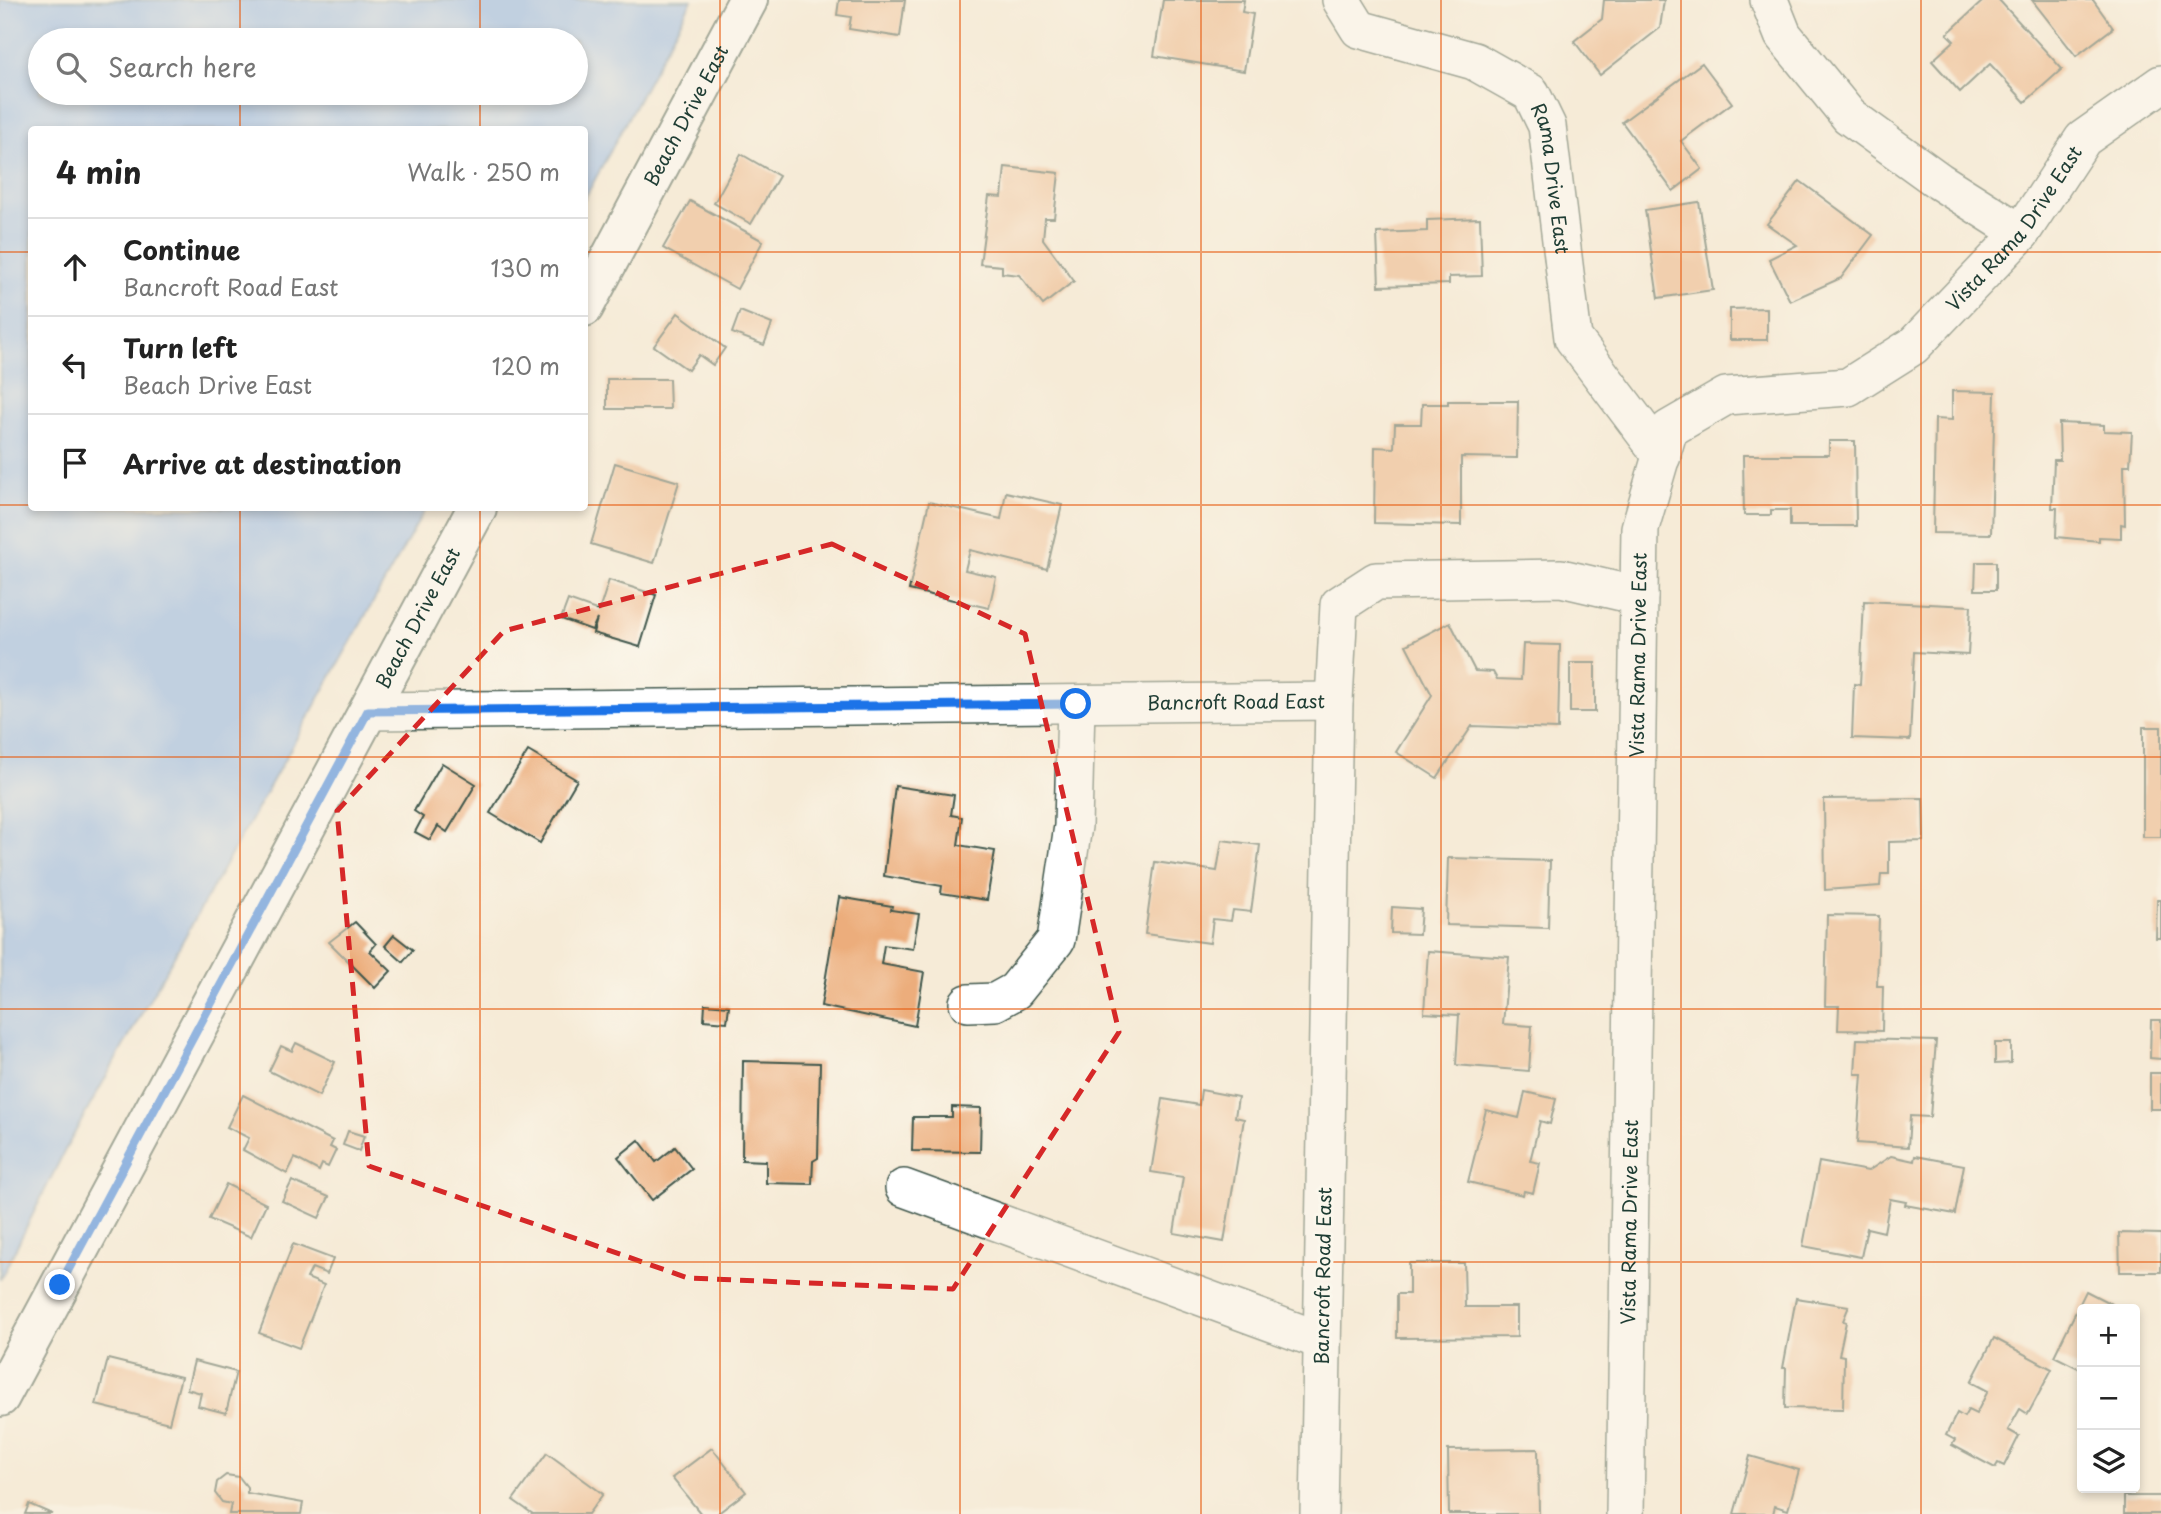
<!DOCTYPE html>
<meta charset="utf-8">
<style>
:root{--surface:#fff;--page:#f6f6f6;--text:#222;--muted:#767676;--line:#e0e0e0}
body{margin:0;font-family:"Playpen Sans",sans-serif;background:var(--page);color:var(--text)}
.controls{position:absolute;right:21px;bottom:21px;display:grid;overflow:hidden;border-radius:7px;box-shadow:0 4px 10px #0003}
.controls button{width:63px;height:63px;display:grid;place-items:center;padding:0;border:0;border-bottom:2px solid var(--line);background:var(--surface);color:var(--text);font:35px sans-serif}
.stop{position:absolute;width:21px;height:21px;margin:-16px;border:5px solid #1a73e8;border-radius:50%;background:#fff}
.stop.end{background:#1a73e8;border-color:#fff;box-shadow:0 2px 7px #0008}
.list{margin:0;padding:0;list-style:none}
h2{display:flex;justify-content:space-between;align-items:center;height:91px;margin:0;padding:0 28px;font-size:30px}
h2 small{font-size:23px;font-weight:400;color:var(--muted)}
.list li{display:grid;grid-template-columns:46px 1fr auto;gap:21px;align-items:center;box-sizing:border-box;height:98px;padding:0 28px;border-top:2px solid var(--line)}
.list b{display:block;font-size:26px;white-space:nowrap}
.list p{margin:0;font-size:23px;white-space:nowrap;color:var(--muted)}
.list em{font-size:23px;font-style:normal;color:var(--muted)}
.icon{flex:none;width:38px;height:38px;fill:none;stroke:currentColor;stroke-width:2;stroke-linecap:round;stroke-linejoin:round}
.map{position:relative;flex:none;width:2161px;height:1514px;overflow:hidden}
.search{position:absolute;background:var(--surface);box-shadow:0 4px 10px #0003;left:28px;top:28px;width:560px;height:77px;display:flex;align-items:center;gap:18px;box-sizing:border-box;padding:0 24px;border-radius:38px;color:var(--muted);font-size:26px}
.panel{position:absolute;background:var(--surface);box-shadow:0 4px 10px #0003;left:28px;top:126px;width:560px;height:385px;border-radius:7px}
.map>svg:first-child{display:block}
.water{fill:#81afeb;stroke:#507690;stroke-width:2;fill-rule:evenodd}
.building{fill:#ecad7b}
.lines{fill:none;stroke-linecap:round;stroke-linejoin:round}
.minor-casing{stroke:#3f574c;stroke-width:40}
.major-casing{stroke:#3f574c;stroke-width:42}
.minor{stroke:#fff;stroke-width:37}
.major{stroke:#fff;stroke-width:38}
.route{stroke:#1a73e8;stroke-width:9}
.marked{fill:none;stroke:#d62828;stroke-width:5;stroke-dasharray:14 9;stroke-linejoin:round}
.grid{fill:none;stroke:#e8590c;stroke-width:2;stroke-opacity:0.55}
.labels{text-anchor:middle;stroke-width:6;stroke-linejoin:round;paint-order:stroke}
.street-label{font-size:19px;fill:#1f3d34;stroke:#fbf7ec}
</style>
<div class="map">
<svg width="2161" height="1514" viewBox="0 0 2161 1514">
<rect width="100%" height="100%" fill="#fbf7ec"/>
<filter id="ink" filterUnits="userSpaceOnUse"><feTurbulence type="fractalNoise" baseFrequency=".0143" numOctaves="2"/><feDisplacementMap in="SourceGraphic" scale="14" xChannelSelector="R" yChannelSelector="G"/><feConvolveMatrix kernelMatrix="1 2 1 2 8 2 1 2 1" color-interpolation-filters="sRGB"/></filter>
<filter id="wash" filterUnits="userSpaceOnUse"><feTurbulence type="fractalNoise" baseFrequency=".00686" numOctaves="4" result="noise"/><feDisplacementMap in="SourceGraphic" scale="28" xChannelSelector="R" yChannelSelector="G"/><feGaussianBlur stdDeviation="1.57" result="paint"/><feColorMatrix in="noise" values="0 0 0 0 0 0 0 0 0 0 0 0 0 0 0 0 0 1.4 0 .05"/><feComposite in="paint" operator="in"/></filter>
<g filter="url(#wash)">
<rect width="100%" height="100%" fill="#f6ebd7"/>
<path class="water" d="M0,0H692L585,198L584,130H32V508H426L65,1150L0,1280ZM40,40H576V93H40Z"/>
<g id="blocks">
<g class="building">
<polygon points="839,0 905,0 900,37 849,29 851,17 837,15"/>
<polygon points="1163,0 1244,0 1242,12 1253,14 1244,71 1154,56"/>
<polygon points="1604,0 1664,0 1660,28 1600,75 1574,41 1602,19"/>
<polygon points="1984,0 1999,0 2062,69 2025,102 1990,64 1960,92 1932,61 1954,41 1947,34"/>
<polygon points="2032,0 2093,0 2113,28 2076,56"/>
<polygon points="1702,63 1732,103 1681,141 1702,169 1673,191 1622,122"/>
<polygon points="741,154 779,176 751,224 714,203"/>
<polygon points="1005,167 1059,173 1054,218 1045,218 1043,239 1074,281 1043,305 1019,275 1002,273 1002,266 980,264 989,196 1002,197"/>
<polygon points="1800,181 1873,235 1841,278 1790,301 1769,259 1797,245 1767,224"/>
<polygon points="690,201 763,241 737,289 663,248"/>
<polygon points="1699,202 1713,290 1658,298 1645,210"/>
<polygon points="1480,218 1482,276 1449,277 1449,284 1379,286 1377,233 1427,231 1427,220"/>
<polygon points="1767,308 1767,340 1730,340 1730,309"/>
<polygon points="740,311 772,324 764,345 732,333"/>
<polygon points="678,313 725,348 713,365 699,355 688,370 654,346"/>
<polygon points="607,379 669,379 670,409 607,409"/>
<polygon points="1952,391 1995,392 1991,534 1933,533 1935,419 1952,420"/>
<polygon points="1448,401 1518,401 1517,458 1461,457 1461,525 1374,523 1375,447 1394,448 1395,424 1421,424 1422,404 1448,404"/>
<polygon points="2059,423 2104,425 2104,431 2132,432 2130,465 2124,465 2125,525 2121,524 2121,538 2099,537 2099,541 2056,537 2057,508 2052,508 2054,460 2060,460"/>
<polygon points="1829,441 1855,441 1856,526 1790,526 1790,510 1771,510 1771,515 1744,515 1743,455 1829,455"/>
<polygon points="615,463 679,482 654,563 591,544"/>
<polygon points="1006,492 1062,505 1047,569 970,550 965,570 996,577 989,608 909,590 929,502 1001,519"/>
<polygon points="1976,562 1996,562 1996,590 1975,590"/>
<polygon points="609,580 656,595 640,647 593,633 597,619 592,630 561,619 568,600 599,611"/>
<polygon points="1864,601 1971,606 1968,655 1914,652 1910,740 1852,738 1854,684 1860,685"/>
<polygon points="1450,622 1475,671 1493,672 1497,679 1521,680 1523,644 1560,645 1558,729 1472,726 1437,778 1396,752 1432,695 1406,645"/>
<rect x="1570" y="663" width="25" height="49"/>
<rect x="2143" y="727" width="18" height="110"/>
<polygon points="528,751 577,780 540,843 490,813"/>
<polygon points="442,763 476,784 447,832 438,826 430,840 415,832 423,817 414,811"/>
<polygon points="895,786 954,795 951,815 962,817 958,845 995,851 987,900 941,893 942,886 884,876"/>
<polygon points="1923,798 1924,841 1889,842 1889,874 1881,874 1880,886 1825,890 1824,799"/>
<polygon points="1222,840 1260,845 1251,912 1233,910 1231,921 1213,919 1210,943 1145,934 1155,862 1217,871"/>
<polygon points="1448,858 1550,861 1548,928 1446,925"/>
<polygon points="839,897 892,906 891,910 919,914 913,949 884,945 881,964 924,972 915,1026 821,1006"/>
<polygon points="2157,900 2161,900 2161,938 2156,938"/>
<polygon points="1392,907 1421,909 1419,934 1391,933"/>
<polygon points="1827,915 1879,916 1877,986 1883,986 1882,1031 1838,1030 1839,1006 1825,1006"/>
<polygon points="355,922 376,944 370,951 391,971 375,988 329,942"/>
<polygon points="394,935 413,950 403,962 385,946"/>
<polygon points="1428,951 1509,957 1503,1024 1532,1026 1529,1071 1456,1065 1459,1015 1424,1013"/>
<polygon points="705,1004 729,1006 727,1022 704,1020"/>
<polygon points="2151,1020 2161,1020 2161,1059 2150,1058"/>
<polygon points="1857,1039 1936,1041 1930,1117 1910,1116 1908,1147 1857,1143 1862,1074 1855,1074"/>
<polygon points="296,1043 335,1062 319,1096 269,1071 281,1046 292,1051"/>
<polygon points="1995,1043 2011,1043 2011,1063 1995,1064"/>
<polygon points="743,1061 820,1063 818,1158 813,1161 812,1184 766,1183 766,1161 742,1160"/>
<rect x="2150" y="1073" width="11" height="36"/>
<polygon points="1201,1090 1238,1097 1235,1117 1244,1119 1224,1242 1174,1233 1183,1177 1151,1172 1163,1099 1199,1105"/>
<polygon points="1525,1092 1556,1099 1550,1124 1540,1121 1530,1161 1540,1163 1533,1193 1524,1191 1523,1195 1468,1182 1486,1110 1519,1118"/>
<polygon points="243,1095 333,1141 330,1147 336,1150 328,1167 322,1164 319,1171 295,1158 287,1174 243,1150 249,1138 227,1127"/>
<polygon points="952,1107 981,1108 980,1152 912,1151 913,1117 952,1117"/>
<polygon points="348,1131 364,1136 359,1151 343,1145"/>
<polygon points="639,1140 656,1162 675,1147 692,1169 652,1200 618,1157"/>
<polygon points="1891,1156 1914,1161 1915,1156 1964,1165 1955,1214 1905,1205 1906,1202 1890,1199 1884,1232 1867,1228 1861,1257 1803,1246 1819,1162 1868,1171"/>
<polygon points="292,1181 329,1197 319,1218 282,1201"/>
<polygon points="226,1184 266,1204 251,1237 209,1219"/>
<polygon points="2119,1233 2161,1234 2161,1272 2120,1272"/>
<polygon points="293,1244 333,1259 327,1274 312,1268 307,1278 324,1285 299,1348 259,1333"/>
<polygon points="1409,1263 1464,1263 1465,1307 1517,1307 1517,1337 1397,1338 1397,1294 1409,1294"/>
<polygon points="2086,1291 2121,1309 2082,1309 2082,1370 2054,1356"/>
<polygon points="1796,1298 1849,1306 1843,1321 1846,1322 1839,1355 1844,1356 1843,1409 1785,1408 1786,1368 1783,1368"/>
<polygon points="1994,1338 2052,1369 2028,1414 2020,1409 2008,1430 2019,1436 2004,1466 1998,1463 1995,1468 1952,1445 1955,1440 1946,1435 1957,1413 1964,1417 1968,1410 1976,1414 1988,1391 1971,1382"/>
<polygon points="108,1359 181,1377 169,1423 96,1405"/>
<polygon points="194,1361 236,1372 226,1413 198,1406 201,1393 187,1389"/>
<polygon points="712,1448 746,1492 717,1514 701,1514 672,1478"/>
<polygon points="1538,1449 1539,1514 1449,1514 1448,1450"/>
<polygon points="547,1453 603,1494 588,1514 533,1514 513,1500"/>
<polygon points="1750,1456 1799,1470 1788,1510 1775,1506 1773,1514 1734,1514"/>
<polygon points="226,1475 239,1477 247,1487 247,1493 303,1503 301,1514 229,1514 231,1504 222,1502 215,1493 217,1482"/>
<rect x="2124" y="1496" width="37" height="18"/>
<polygon points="29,1504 52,1514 25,1514"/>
</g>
</g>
</g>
<g filter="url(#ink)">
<use href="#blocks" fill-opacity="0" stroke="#3f574c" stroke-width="2"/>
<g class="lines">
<g class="minor-casing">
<g id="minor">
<path id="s1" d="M1341,0L1359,29L1474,61L1531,93L1547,126L1573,338L1662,456"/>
<polyline points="1769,0 1783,35 1849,116 1939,181 2021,233"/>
<polyline points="1334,701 1339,605 1376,581 1561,578 1639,596"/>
<path id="s2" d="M368,711L1334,701L1319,1514"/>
<polyline points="968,1003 995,1002 1015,991 1056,940 1073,826 1076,704"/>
<polyline points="904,1188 1322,1341"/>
<path id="s3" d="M1625,1514L1640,528L1669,429L1726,396L1848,387L1913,346L2021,233L2083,139L2161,84"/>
</g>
</g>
<g class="major-casing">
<g id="major">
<path id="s4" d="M584,307L748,0"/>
<path id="s5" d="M0,1397L477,508"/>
</g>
</g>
<use href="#minor" class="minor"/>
<use href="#major" class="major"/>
</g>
</g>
<g class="lines" filter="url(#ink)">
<polyline class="route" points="60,1285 368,711 1076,704"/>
</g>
<path d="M0 0H2161V1514H0ZM832,544L1025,634L1119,1032L953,1289L688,1278L369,1166L337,811L504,631Z" fill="#f6ebd7" fill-opacity=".55" fill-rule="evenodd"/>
<path class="marked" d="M832,544L1025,634L1119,1032L953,1289L688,1278L369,1166L337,811L504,631Z"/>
<path class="grid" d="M240,0V40M480,0V40M720,0V1514M960,0V1514M1201,0V1514M1441,0V1514M1681,0V1514M1921,0V1514M240,93V130M480,93V130M0,252H32M584,252H2161M0,505H32M584,505H2161M240,508V1514M480,508V1514M0,757H2161M0,1009H2161M0,1262H2161"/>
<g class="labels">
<g class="street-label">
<text dy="7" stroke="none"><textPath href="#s4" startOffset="217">Beach Drive East</textPath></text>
<text dy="7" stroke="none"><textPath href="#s1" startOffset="308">Rama Drive East</textPath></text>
<text dy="7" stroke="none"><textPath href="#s3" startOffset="1510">Vista Rama Drive East</textPath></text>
<text dy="7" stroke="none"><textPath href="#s5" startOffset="884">Beach Drive East</textPath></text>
<text dy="7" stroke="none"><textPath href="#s3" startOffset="859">Vista Rama Drive East</textPath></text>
<text dy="7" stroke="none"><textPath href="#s2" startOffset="868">Bancroft Road East</textPath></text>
<text dy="7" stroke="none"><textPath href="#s3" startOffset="292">Vista Rama Drive East</textPath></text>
<text transform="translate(1323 1276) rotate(-89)" y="7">Bancroft Road East</text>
</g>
</g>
</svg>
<div class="controls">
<button>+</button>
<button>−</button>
<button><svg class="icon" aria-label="layers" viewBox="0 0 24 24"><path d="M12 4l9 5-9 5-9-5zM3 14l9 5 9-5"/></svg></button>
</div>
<div class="stop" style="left:1076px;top:704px"></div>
<div class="stop end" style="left:60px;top:1285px"></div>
<div class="search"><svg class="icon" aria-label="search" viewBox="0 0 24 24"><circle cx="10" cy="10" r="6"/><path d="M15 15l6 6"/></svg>Search here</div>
<section class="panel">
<h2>4 min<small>Walk · 250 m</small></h2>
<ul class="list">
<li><svg class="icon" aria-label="ahead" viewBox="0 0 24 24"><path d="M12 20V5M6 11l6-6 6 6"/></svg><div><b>Continue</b><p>Bancroft Road East</p></div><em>130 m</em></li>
<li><svg class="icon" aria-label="left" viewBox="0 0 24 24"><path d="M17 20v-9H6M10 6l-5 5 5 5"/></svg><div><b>Turn left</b><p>Beach Drive East</p></div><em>120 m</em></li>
<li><svg class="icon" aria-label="arrive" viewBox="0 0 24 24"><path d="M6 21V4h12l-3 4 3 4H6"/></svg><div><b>Arrive at destination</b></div></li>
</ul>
</section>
</div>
